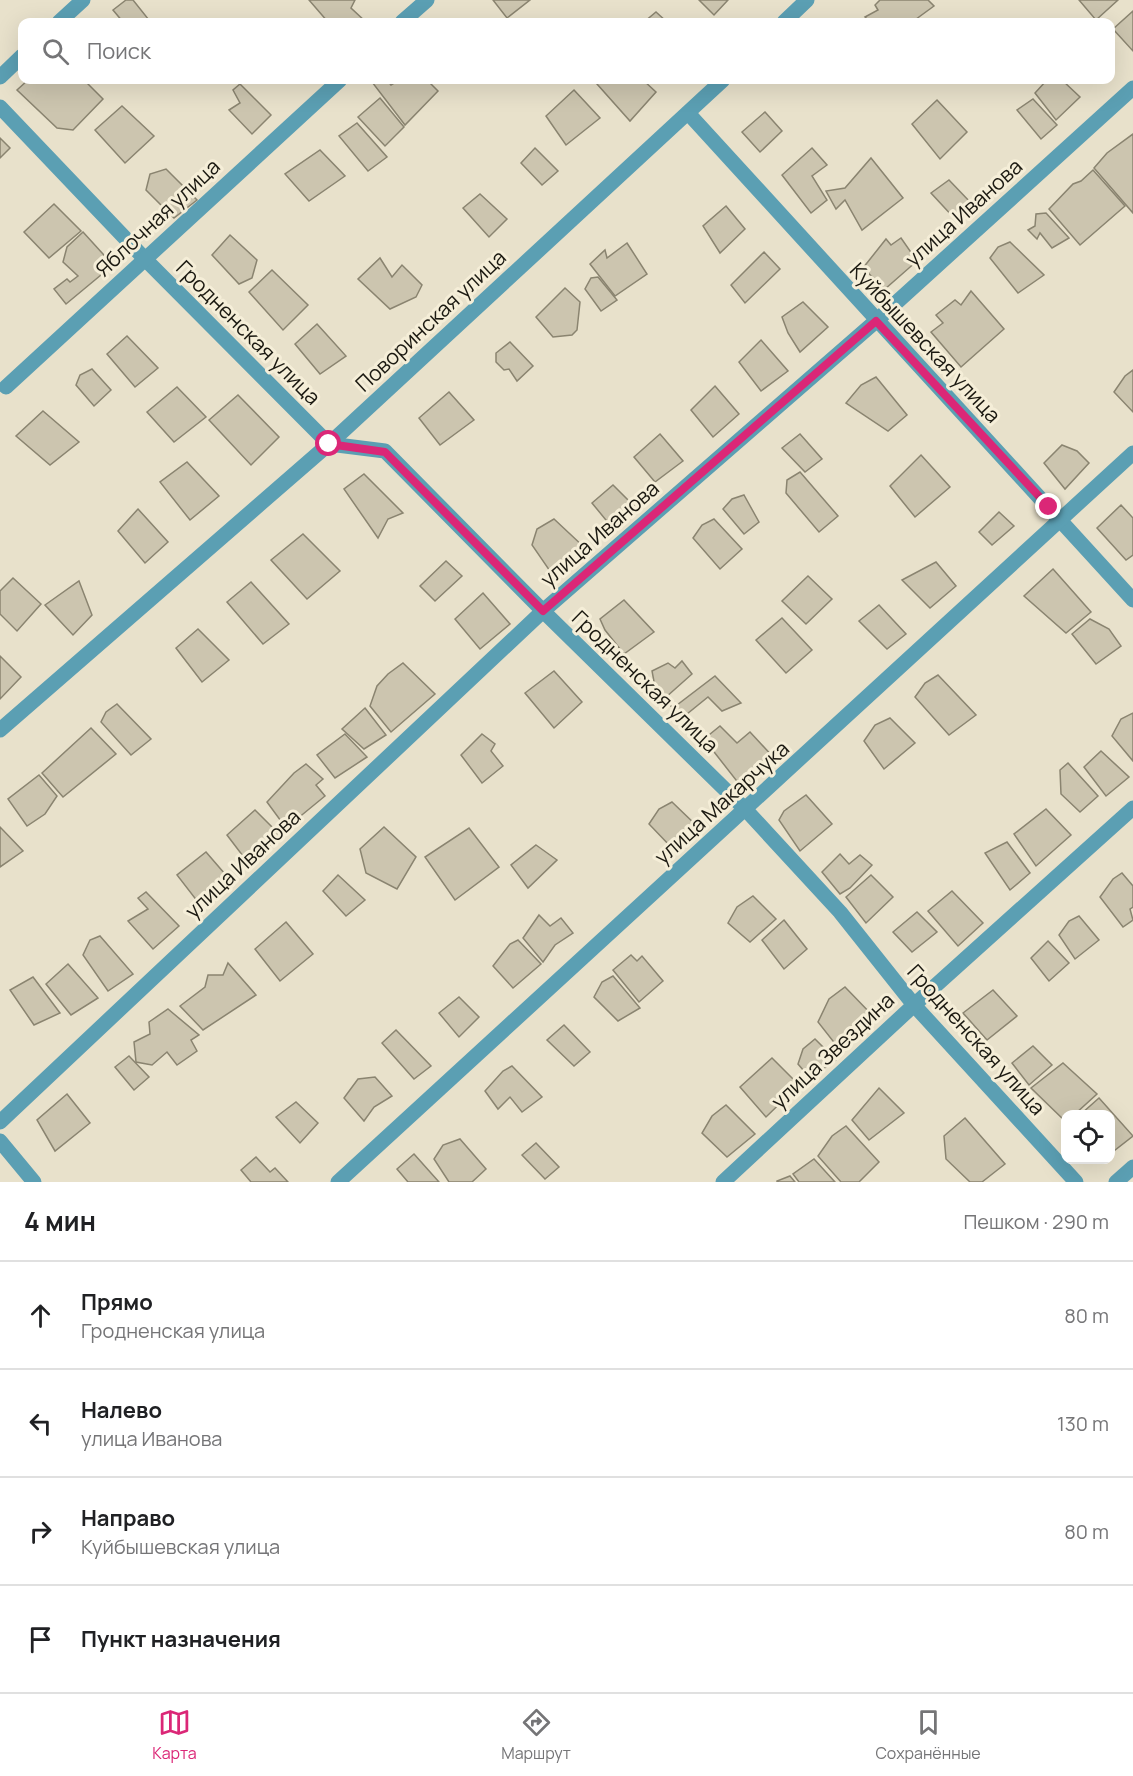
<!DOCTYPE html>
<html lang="ru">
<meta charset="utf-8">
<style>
:root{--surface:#fff;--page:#f6f6f6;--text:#202124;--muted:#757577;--line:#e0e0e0;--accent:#db2777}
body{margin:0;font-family:Manrope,sans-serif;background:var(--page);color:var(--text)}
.controls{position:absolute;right:18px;bottom:18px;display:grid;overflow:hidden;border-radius:12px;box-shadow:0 6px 24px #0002}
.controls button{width:54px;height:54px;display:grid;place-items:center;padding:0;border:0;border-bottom:2px solid var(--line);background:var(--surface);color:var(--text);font:30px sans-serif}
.stop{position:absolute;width:18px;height:18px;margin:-14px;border:4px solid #db2777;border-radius:50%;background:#fff}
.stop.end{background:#db2777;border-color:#fff;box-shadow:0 2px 6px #0008}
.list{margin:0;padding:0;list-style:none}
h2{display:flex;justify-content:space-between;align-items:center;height:78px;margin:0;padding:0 24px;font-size:26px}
h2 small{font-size:20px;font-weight:400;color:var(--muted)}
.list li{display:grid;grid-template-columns:39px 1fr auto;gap:18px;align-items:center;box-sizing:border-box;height:108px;padding:0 24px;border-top:2px solid var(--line)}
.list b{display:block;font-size:22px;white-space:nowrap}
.list p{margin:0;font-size:20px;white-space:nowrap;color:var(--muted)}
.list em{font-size:20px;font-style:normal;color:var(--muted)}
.icon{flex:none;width:33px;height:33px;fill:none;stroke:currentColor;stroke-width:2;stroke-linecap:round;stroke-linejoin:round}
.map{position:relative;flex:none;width:1133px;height:1182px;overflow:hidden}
.search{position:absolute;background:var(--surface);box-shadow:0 6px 24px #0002;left:18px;right:18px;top:18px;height:66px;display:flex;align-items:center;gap:15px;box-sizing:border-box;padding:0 21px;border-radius:12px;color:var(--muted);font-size:22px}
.sheet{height:510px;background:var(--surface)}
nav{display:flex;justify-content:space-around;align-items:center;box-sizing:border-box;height:84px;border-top:2px solid var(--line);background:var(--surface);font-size:16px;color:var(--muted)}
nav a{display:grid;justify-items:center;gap:3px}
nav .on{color:var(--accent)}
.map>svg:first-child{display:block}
.building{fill:#ccc5af;stroke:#8a8470;stroke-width:1.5}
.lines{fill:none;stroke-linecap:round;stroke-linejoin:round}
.street{stroke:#5b9fb3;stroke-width:15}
.route{stroke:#db2777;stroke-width:8}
.labels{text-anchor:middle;stroke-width:6;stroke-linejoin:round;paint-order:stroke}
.street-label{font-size:21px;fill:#1b1911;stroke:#f5eed8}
</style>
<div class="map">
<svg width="1133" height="1182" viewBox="0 0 1133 1182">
<rect width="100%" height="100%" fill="#e8e1cb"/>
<g class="building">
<polygon points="126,0 133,0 149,20 146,22 123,22 113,10"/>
<polygon points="309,0 355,0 351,8 366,22 328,22"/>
<polygon points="493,0 530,0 507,18"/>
<polygon points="699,0 728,0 714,15"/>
<polygon points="880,0 928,0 934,6 912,22 870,22 865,17 878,10 875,5"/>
<polygon points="1079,0 1118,0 1096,20"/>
<polygon points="1133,11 1133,51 1113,29"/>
<polygon points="656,12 667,22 644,22"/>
<polygon points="28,80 84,80 103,99 73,130 57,128 17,90"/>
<polygon points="375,80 387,80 391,85 399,80 427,80 438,91 405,125 372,82"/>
<polygon points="601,80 643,80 656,92 630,121 597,84"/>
<polygon points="1062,80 1080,97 1056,120 1035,93 1046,81"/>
<polygon points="240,84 271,115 252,134 229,110 240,103 233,90"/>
<polygon points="574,90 600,118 566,145 546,116"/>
<polygon points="380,98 404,127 385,146 358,117"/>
<polygon points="1033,99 1057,125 1041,139 1017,110"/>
<polygon points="937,100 967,132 940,159 912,124"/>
<polygon points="122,106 154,136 125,163 95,130"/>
<polygon points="765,112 782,131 760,152 742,132"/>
<polygon points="357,123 387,157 368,171 339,136"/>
<polygon points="1133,134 1133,213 1094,168 1107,153"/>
<polygon points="0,138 10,148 0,158"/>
<polygon points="535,148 558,171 542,185 521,163"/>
<polygon points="812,148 827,165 812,176 827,200 811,213 782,175"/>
<polygon points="320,150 345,176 309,201 285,174"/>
<polygon points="871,158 903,198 862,230 845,200 836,209 826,191 845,188"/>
<polygon points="166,169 197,200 174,218 146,190 150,174"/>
<polygon points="1093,170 1125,206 1080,245 1049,209 1073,184 1081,181"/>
<polygon points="949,180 971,203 955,219 931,193"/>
<polygon points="480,194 507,219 489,237 463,208"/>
<polygon points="54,204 81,231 49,258 24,232"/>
<polygon points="726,206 745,229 720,253 703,226"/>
<polygon points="1046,213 1069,238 1052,248 1040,233 1037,239 1028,230 1035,226 1036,214"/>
<polygon points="83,232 113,265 66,304 54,289 67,279 70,282 78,276 63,262 67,247"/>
<polygon points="230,235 257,260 252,278 239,284 212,255"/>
<polygon points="901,238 917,261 885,289 863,268 886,239 891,245"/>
<polygon points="1010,242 1044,275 1018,293 990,258 998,247"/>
<polygon points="627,243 647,274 615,296 590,264 605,250 607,258"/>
<polygon points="764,252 780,269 745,303 731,285"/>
<polygon points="380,258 392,277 402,265 422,285 416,297 390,309 358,279"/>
<polygon points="272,270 308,305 283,330 249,292"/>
<polygon points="598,277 617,300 601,311 585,289 591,278"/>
<polygon points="565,288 580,302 577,330 572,335 553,337 536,317"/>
<polygon points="971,291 1004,329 961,367 931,332 943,323 936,315 955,300 961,305"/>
<polygon points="803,302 828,327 800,352 788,333 782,317"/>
<polygon points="317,324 346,356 320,374 295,344"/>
<polygon points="127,336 158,368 135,387 107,354"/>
<polygon points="761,340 788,371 761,391 739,362"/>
<polygon points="510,342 533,366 517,381 509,369 504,370 496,362 496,353"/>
<polygon points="92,369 111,390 94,406 76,385 80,375"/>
<polygon points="1133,370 1133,412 1114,392 1125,376"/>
<polygon points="876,377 907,415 888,431 846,403 861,385"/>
<polygon points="715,386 739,414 713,437 691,410"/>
<polygon points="177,387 206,417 174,442 147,412"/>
<polygon points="449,392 474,420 440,445 419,418"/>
<polygon points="238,395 279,437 251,465 209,420"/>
<polygon points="43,411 79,442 50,465 16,436"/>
<polygon points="660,434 683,461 655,482 634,457"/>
<polygon points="800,434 822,459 805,472 782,448"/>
<polygon points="1062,445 1077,451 1089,463 1065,489 1044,463"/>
<polygon points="921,455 950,487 915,517 890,486"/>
<polygon points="187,462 219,496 190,520 160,482"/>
<polygon points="800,472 838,516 819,532 786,493 787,480"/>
<polygon points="364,474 403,513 388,519 378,538 344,489"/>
<polygon points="613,485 634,506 610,525 592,503"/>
<polygon points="744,495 759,522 744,534 723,509 732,499"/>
<polygon points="1121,505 1133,518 1133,555 1126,560 1097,528"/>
<polygon points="138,509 168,542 145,563 118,531"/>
<polygon points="999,512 1014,526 992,545 979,532"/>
<polygon points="554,519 585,548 567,557 554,577 532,545 537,529"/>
<polygon points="714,519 742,549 720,569 693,538 702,525"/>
<polygon points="303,534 340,571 307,599 271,560"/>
<polygon points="446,561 462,576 435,601 420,586"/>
<polygon points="936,562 956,586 930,608 902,580"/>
<polygon points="1053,569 1091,612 1066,633 1024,596"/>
<polygon points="808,576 832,599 806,624 782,601"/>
<polygon points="13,578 41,604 17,631 0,614 0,591"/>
<polygon points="79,581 92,615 73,635 45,605"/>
<polygon points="251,582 289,624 263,644 227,602"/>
<polygon points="483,593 510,624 480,649 455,619"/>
<polygon points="624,600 654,632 624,654 605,630 600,619"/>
<polygon points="879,605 906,634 887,649 859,621"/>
<polygon points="782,618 812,650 786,673 756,640"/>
<polygon points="1090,619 1109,629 1121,646 1096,664 1072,634"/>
<polygon points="198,629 229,660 202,682 176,648"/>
<polygon points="0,656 21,677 0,699"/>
<polygon points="682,661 692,674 665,698 655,687 652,671 668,663 675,668"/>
<polygon points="403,663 435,694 391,732 370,706 377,686 388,674"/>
<polygon points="554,671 582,702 554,728 525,693"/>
<polygon points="938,675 976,715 949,735 915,697 925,683"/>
<polygon points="715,676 741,703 722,711 708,697 682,718 670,705 673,708"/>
<polygon points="117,704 151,739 131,755 101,722 106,712"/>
<polygon points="365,708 386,735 364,749 342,729"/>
<polygon points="1133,713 1133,761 1112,736 1121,719"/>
<polygon points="890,718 915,743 884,769 864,741 875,725"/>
<polygon points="720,726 737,743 750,732 775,759 743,789 704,739"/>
<polygon points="91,728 116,754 63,797 42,773"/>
<polygon points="345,734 367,757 335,778 317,755"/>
<polygon points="482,734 495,744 491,751 503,766 482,783 461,755"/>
<polygon points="1101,751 1129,777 1106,796 1084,767"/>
<polygon points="1068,763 1098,796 1080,812 1061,794 1060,770"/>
<polygon points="306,764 323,779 316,785 325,796 286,828 267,802 294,773"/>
<polygon points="39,775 57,796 45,814 27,826 8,799"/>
<polygon points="806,795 832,824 800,851 779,820 784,811"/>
<polygon points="672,802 700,829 672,848 649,824 659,809"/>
<polygon points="1046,809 1071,835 1036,866 1014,834"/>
<polygon points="255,810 281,836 249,864 227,835"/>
<polygon points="0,827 23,851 0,867"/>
<polygon points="384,827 416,857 397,889 366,873 360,849"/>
<polygon points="469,828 499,867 455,900 425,857"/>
<polygon points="1007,842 1030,873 1010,890 985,853"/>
<polygon points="536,845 557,860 528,888 511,865"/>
<polygon points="206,852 231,881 201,906 177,875"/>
<polygon points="840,854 849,864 860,855 872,865 850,888 840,894 822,872"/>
<polygon points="1122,873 1133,886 1133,907 1130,909 1133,920 1123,927 1100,897 1113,879"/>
<polygon points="338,875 365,900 346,916 323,891"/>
<polygon points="871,875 893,897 866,923 846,897"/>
<polygon points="952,891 983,923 958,946 928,911"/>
<polygon points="146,892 179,926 153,949 128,921 148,909 138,898"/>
<polygon points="753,896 776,919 750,942 728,923 737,907"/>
<polygon points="917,912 937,932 912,952 893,932"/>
<polygon points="539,915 550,926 561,918 573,933 555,945 543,962 523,938"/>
<polygon points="1079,916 1099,940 1075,959 1059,935 1069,921"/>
<polygon points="784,920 807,949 784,969 762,940"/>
<polygon points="286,922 313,954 280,981 255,949"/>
<polygon points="100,936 133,974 108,991 83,955 90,940"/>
<polygon points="518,940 541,964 513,988 493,966 510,944"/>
<polygon points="1048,941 1069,963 1049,981 1031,958"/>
<polygon points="631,955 637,961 642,956 663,981 639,1002 613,970"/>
<polygon points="228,963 256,995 203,1030 180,1006 205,987 208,975 223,975"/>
<polygon points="68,964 98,998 71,1015 46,984"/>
<polygon points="613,976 640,1008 618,1021 594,997 602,982"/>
<polygon points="33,977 60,1013 34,1025 10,990"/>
<polygon points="845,987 874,1017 856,1025 852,1040 840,1050 818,1022 829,999"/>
<polygon points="993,990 1017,1016 987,1040 963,1013"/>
<polygon points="459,997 479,1017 459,1037 439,1013"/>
<polygon points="168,1009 199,1035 191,1040 197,1051 177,1065 167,1052 152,1065 136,1062 134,1042 150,1034 149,1022"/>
<polygon points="564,1025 590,1052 574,1066 547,1040"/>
<polygon points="396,1030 431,1066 414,1079 382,1043"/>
<polygon points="815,1039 836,1060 810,1078 798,1064 803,1049"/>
<polygon points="1033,1046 1052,1065 1029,1085 1012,1063"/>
<polygon points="129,1056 149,1077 134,1090 115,1067"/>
<polygon points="772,1058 799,1085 766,1117 740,1087"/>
<polygon points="1063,1063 1097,1094 1075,1114 1066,1114 1066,1122 1031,1088"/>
<polygon points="512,1066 542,1097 522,1112 510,1097 498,1109 485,1091 503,1071"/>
<polygon points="375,1077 392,1096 374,1107 364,1121 344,1098 358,1079"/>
<polygon points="879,1088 904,1113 869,1140 852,1120"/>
<polygon points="67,1094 90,1123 55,1151 37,1120"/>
<polygon points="1099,1098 1133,1136 1110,1154 1110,1114 1081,1114"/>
<polygon points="296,1102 318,1123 300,1143 276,1117"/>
<polygon points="726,1105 755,1134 727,1157 702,1133 712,1116"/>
<polygon points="965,1118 1005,1164 982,1182 970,1182 946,1159 944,1136"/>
<polygon points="846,1126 879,1162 859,1182 841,1182 818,1156 832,1136"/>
<polygon points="460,1139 486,1169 472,1182 449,1182 434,1159 443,1145"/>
<polygon points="536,1143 559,1167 545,1179 522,1155"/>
<polygon points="414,1154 439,1182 408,1182 397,1169"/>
<polygon points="256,1157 270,1172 275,1168 288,1182 251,1182 241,1170"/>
<polygon points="814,1159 835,1182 799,1182 793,1174"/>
<polygon points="790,1176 795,1182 777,1182 777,1181"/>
</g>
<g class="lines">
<g class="street">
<polyline points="59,22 83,0"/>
<polyline points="402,22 427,0"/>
<polyline points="784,22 807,0"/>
<polyline points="0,77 22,56"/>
<polyline points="0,107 144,258 329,444 385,451 543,611 746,810 840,912 914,1005 1076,1182"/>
<polyline points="688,113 1133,600"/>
<polyline points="6,387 340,80"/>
<polyline points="0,730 329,444 723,80"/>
<polyline points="0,1122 543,611 876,321 1133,88"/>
<polyline points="0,1141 34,1182"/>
<polyline points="338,1182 1133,453"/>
<polyline points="723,1182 914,1005 1133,808"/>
<polyline points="1116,1182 1133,1167"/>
</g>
</g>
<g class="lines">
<polyline class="route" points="329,444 385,452 543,611 876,321 1049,507"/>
</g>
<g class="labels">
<g class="street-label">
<text transform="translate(964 213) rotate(-42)" y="7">улица Иванова</text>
<text transform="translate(158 218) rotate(-43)" y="7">Яблочная улица</text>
<text transform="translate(431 321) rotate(-43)" y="7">Поворинская улица</text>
<text transform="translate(248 333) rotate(45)" y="7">Гродненская улица</text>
<text transform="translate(925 343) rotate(47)" y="7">Куйбышевская улица</text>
<text transform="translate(600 534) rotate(-41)" y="7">улица Иванова</text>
<text transform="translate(645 682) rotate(44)" y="7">Гродненская улица</text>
<text transform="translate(722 803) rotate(-42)" y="7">улица Макарчука</text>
<text transform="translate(243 864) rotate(-43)" y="7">улица Иванова</text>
<text transform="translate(976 1040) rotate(48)" y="7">Гродненская улица</text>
<text transform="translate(833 1051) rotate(-43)" y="7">улица Звездина</text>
</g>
</g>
</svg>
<div class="controls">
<button><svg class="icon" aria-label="locate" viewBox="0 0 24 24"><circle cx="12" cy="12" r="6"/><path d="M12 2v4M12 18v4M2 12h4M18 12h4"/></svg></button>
</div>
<div class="stop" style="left:329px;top:444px"></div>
<div class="stop end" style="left:1049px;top:507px"></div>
<div class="search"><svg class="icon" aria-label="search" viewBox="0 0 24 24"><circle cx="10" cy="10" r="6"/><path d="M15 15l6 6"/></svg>Поиск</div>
</div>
<section class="sheet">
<h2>4 мин<small>Пешком · 290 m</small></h2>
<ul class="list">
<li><svg class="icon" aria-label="ahead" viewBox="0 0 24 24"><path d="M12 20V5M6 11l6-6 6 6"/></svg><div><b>Прямо</b><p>Гродненская улица</p></div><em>80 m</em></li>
<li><svg class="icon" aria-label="left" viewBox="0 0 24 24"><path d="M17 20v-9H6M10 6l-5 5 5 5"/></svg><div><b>Налево</b><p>улица Иванова</p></div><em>130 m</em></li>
<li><svg class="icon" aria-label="right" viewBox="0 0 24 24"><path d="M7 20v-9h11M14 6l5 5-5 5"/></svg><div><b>Направо</b><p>Куйбышевская улица</p></div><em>80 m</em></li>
<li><svg class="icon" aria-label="arrive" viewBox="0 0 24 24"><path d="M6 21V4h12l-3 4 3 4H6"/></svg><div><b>Пункт назначения</b></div></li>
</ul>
</section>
<nav>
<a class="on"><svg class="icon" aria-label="map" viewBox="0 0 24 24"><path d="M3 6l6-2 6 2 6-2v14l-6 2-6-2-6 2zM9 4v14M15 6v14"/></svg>Карта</a>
<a><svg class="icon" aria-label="directions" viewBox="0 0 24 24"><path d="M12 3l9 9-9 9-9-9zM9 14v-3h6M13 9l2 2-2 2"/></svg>Маршрут</a>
<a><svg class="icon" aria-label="saved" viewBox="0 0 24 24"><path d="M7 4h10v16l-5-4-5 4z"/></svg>Сохранённые</a>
</nav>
